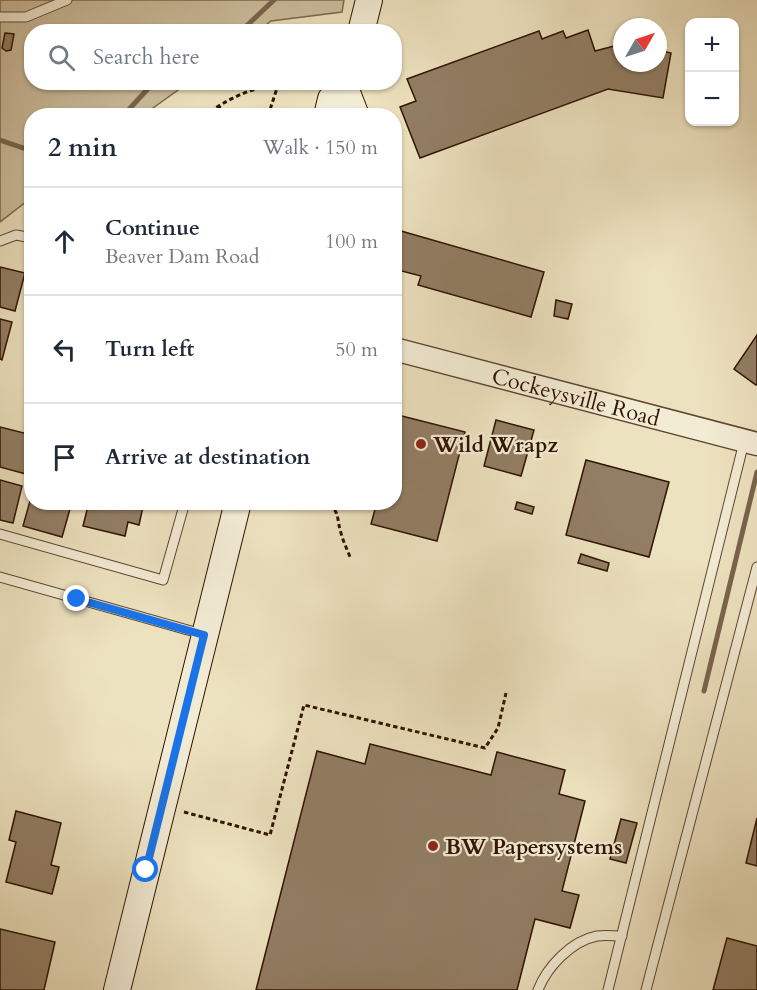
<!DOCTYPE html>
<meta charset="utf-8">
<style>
:root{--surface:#fff;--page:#f2f2f3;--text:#1f2937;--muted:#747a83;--line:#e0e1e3}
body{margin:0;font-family:Cardo,serif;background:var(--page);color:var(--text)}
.controls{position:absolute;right:18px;top:18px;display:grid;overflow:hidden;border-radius:12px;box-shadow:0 2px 4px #0004}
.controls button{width:54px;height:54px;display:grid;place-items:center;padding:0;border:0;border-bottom:2px solid var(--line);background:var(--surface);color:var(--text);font:30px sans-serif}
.compass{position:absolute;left:613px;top:18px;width:54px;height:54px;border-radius:50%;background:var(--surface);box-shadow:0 2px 4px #0004;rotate:51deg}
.stop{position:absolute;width:18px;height:18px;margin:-14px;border:4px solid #1a73e8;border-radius:50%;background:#fff}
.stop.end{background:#1a73e8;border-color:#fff;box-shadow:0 2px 6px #0008}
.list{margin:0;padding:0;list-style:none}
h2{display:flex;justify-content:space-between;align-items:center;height:78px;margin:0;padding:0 24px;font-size:26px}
h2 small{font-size:20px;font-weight:400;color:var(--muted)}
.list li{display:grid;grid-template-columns:39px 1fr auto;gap:18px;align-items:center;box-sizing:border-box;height:108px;padding:0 24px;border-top:2px solid var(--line)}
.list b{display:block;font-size:22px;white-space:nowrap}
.list p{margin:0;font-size:20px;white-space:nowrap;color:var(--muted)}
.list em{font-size:20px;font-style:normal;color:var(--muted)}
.icon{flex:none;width:33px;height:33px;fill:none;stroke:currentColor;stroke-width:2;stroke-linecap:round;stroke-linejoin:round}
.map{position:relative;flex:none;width:757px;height:990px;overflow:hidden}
.search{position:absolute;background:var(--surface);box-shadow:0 2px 4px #0004;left:24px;top:24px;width:378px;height:66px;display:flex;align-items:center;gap:15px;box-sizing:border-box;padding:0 21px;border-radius:24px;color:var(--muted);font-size:22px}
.panel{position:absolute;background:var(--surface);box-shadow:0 2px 4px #0004;left:24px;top:108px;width:378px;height:402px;border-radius:24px}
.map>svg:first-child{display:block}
.green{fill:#cdbf9f;stroke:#7e6850;stroke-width:1.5}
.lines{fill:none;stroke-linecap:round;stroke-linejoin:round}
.stream{stroke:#7a644d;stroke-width:5}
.building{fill:#927e64;stroke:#2f1202;stroke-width:1.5}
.service-casing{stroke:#5e4631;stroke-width:11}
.tertiary-casing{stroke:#5e4631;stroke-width:25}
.secondary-casing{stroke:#2f1202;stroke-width:28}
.path{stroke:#2f1202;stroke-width:3;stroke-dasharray:4.5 3;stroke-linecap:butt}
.service{stroke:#f3ecd5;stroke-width:9}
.tertiary{stroke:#f3ecd5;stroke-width:22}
.secondary{stroke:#f3ecd5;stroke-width:26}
.route{stroke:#1a73e8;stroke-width:8}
.poi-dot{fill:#8f2418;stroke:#f3ecd5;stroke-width:2}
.labels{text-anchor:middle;stroke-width:4.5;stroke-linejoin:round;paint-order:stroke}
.street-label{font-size:22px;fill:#2f1202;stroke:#f3ecd5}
.poi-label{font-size:22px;font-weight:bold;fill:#2f1202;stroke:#f3ecd5;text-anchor:start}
</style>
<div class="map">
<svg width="757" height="990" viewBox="0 0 757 990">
<rect width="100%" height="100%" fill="#ede2bf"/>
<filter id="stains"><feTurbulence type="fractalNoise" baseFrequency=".00333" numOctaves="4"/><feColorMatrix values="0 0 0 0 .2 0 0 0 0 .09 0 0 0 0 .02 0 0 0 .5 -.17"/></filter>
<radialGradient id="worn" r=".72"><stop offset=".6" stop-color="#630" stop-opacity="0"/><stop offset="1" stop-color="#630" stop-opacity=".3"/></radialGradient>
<polygon class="green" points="0,0 344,0 342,12 271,21 258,31 32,32 32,82 188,83 143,115 32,116 31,198 0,222"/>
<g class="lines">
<g class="stream">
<polyline points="240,32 274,0"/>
<polyline points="123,116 154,82"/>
<polyline points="0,140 32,151"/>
<polyline points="704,691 757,472"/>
</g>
</g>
<g class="building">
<polygon points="588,30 595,51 622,44 622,63 658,63 658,50 671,53 663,98 608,89 420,158 400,107 416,101 407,79 539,31 542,39 563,31 566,38"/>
<polygon points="5,33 14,34 11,50 6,51 2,48"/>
<polygon points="401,231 544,272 531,317 418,285 421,276 394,269 394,256"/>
<polygon points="0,267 25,273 15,311 0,307"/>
<polygon points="556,300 572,304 568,319 554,316"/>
<polygon points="0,319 12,322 2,360 0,359"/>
<polygon points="757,335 757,384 756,385 734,369"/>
<polygon points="394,414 465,432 437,541 371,524 377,502 394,502"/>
<polygon points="496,420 534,430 521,476 484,466"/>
<polygon points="0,427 32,435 32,452 26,474 0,467"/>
<polygon points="586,460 669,482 649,557 566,535"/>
<polygon points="0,480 22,486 13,523 0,520"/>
<polygon points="32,494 32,502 72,502 62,537 23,526"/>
<polygon points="89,502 144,502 139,525 128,522 125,536 83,526"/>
<polygon points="517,502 534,507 532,514 515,509"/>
<polygon points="581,554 609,563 607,571 578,563"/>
<polygon points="370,744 491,775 497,752 565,770 559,794 585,801 562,891 579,895 570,928 535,919 517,990 256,990 317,751 365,764"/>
<polygon points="16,811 61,823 51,865 59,867 52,894 6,882 16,842 9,840"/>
<polygon points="757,818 757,866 746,863"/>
<polygon points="621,819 637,823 626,863 610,859"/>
<polygon points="0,929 55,942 44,990 0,990"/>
<polygon points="727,938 757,946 757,990 713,990"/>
</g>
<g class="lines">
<g class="service-casing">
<g id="service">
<polyline points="0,17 26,17 67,0"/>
<polyline points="0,241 16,235 32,238"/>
<polyline points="0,534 163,580 185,502"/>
<polyline points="0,577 202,634"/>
<path d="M538,990C547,967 571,941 597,936C605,935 614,936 622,936"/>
<polyline points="608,990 744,442"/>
<polyline points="646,990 757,567"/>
</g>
</g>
<g class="tertiary-casing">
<g id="tertiary">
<path id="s1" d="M394,349L757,444"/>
</g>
</g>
<g class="secondary-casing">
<g id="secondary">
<polyline points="361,32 369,0"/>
<polyline points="348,82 346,90 356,116"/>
<polyline points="327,116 331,99 346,90"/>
<polyline points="117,990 238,502"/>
</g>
</g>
<g class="path">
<path d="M204,116C238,91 272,79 315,85"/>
<polyline points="217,116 220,106"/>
<polyline points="268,116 278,85"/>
<path d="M322,502C341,508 336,518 341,533C343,541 347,549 350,557"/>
<polyline points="184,812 270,835 304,705 485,748 498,728 506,693"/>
</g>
<use href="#service" class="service"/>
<use href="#tertiary" class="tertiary"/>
<use href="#secondary" class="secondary"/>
</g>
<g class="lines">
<polyline class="route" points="77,599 204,635 146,870"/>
</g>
<g class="poi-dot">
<circle cx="421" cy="444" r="6"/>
<circle cx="433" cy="846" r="6"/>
</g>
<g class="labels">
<g class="street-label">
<text dy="8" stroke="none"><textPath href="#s1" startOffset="188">Cockeysville Road</textPath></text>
</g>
<g class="poi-label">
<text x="433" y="452">Wild Wrapz</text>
<text x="445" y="854">BW Papersystems</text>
</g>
</g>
<rect width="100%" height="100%" filter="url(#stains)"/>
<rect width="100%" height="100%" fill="url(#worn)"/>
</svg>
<div class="controls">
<button>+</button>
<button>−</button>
</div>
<svg class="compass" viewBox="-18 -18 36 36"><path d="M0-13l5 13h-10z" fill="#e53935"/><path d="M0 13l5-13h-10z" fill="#747a83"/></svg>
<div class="stop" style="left:146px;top:870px"></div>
<div class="stop end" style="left:77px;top:599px"></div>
<div class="search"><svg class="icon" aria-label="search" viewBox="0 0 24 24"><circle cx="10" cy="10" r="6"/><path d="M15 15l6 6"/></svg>Search here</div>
<section class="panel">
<h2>2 min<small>Walk · 150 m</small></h2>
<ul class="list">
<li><svg class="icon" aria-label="ahead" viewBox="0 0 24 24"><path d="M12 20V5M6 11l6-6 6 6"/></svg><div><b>Continue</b><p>Beaver Dam Road</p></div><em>100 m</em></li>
<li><svg class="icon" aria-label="left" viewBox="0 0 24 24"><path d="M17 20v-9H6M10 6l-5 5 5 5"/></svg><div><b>Turn left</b></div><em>50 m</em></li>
<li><svg class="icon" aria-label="arrive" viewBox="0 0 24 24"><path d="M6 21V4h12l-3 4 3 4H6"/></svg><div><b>Arrive at destination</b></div></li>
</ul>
</section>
</div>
